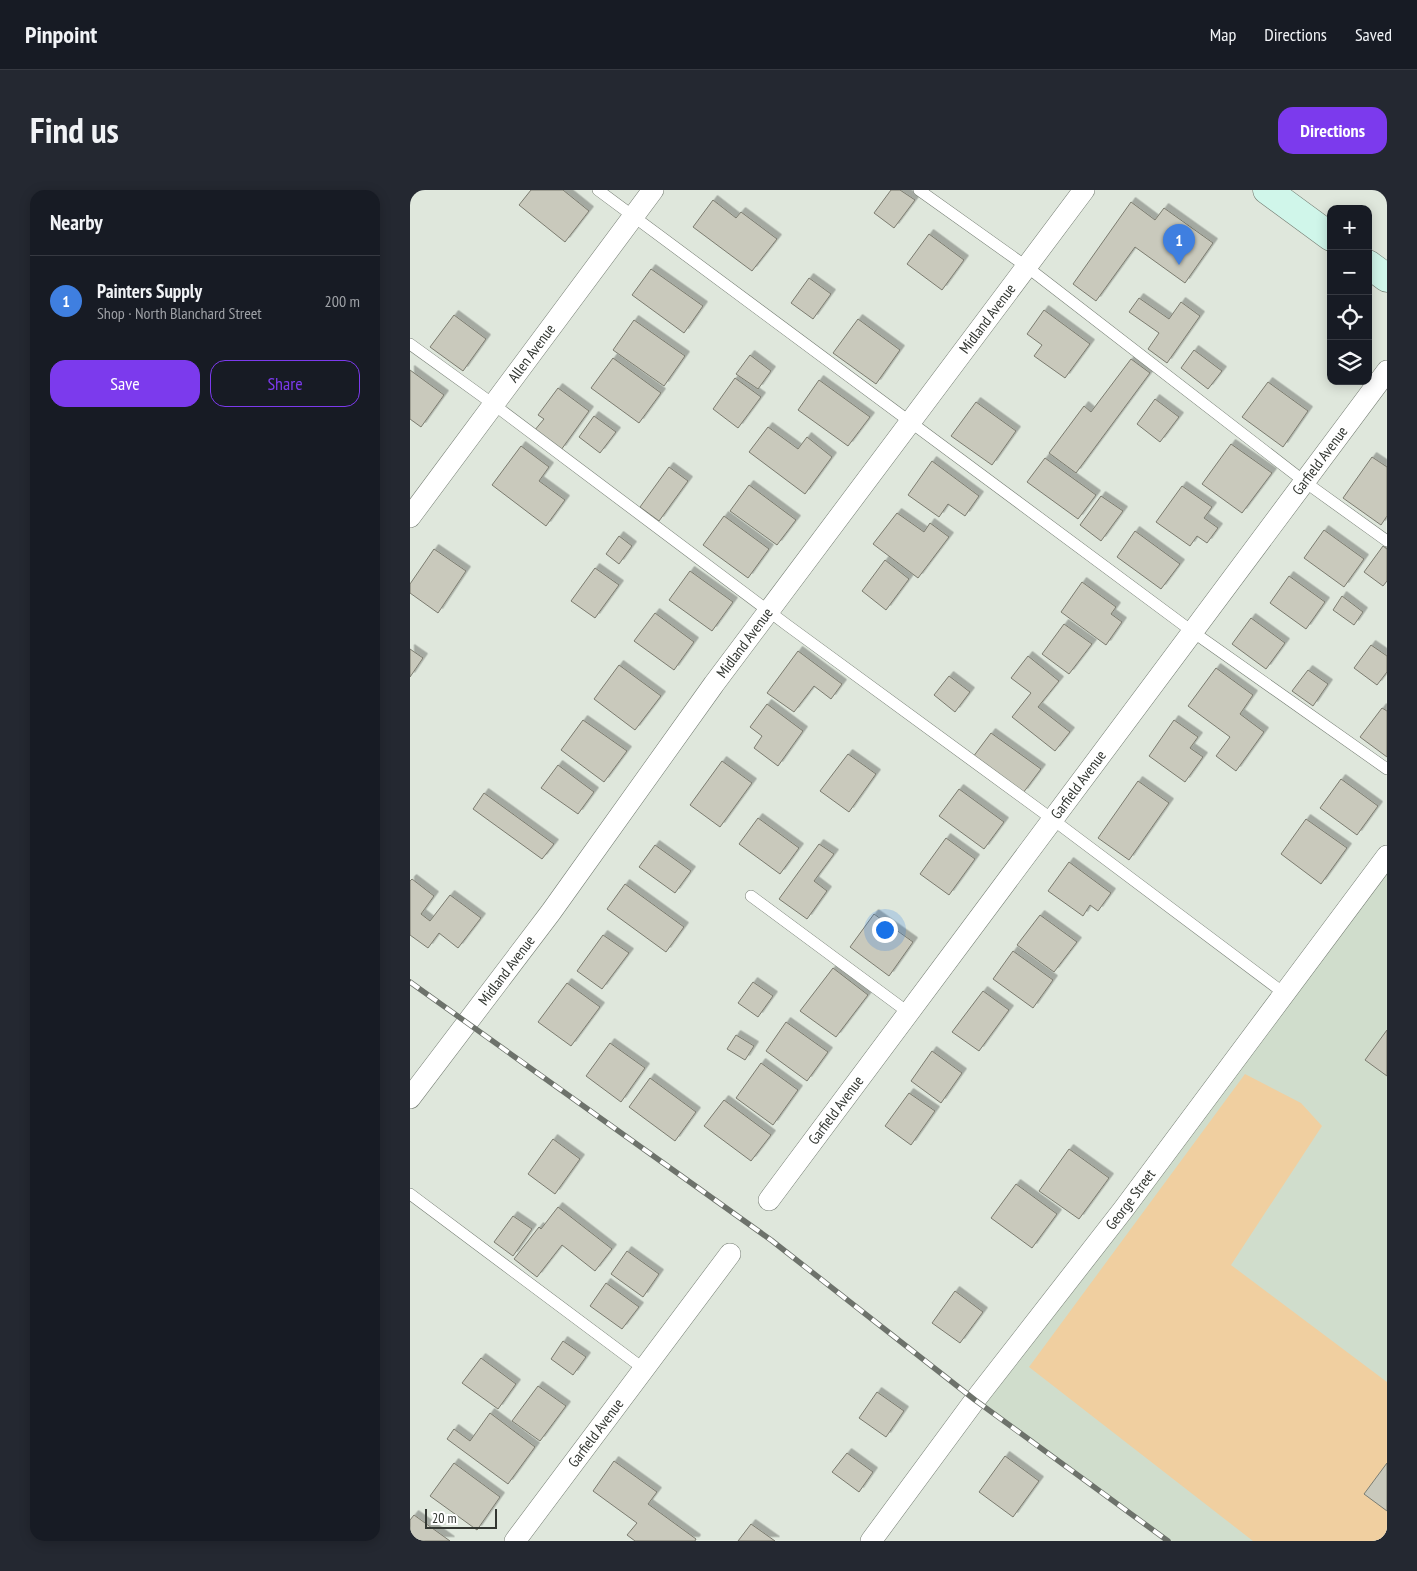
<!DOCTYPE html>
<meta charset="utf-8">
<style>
:root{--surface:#171b24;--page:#242831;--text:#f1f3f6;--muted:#9ea1a6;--line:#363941;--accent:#7c3aed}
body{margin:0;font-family:"PT Sans Narrow",sans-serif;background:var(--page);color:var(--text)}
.controls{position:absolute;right:15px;top:15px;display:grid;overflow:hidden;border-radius:10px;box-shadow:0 2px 12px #0003}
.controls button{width:45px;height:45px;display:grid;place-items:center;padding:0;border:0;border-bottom:1px solid var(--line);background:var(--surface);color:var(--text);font:25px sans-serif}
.scale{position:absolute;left:15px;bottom:12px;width:72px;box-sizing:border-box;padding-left:5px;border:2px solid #333732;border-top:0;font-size:14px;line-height:18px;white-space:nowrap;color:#333732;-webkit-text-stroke:4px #fff;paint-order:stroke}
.you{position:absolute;left:474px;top:739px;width:18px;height:18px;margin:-12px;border:4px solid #fff;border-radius:50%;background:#1a73e8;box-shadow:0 0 0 8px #1a73e833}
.badge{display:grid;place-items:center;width:32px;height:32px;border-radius:50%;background:var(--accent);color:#fff;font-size:16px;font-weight:700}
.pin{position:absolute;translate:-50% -41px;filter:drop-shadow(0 1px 2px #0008)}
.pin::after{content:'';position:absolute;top:26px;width:18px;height:15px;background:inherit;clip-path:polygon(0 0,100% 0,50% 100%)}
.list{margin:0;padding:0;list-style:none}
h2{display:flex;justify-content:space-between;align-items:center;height:65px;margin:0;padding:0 20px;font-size:21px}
h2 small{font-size:16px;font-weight:400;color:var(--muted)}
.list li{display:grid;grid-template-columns:32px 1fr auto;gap:15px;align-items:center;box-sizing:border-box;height:90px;padding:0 20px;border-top:1px solid var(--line)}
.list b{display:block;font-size:19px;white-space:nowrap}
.list p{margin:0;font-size:16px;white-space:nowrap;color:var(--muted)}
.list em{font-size:16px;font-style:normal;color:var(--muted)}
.actions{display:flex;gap:10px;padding:15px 20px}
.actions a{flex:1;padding:11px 0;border:1px solid var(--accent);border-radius:15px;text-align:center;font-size:18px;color:var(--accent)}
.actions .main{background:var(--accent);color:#fff}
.icon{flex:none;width:28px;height:28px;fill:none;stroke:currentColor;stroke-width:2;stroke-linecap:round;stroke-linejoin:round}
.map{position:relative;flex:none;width:977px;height:1351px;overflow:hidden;border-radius:15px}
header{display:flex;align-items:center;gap:30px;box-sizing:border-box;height:70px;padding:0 25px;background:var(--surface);border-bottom:1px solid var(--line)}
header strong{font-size:24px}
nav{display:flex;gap:28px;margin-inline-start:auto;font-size:18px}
.intro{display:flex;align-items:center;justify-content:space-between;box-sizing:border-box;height:120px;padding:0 30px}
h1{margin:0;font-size:35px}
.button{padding:12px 22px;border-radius:15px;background:var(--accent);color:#fff;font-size:18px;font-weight:700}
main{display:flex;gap:30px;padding:0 30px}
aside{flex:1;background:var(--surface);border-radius:15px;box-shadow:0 2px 12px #0003}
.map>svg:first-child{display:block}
.built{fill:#d0ddcc}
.green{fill:#f0cfa0}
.building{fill:#c9c9bc;stroke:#7c7c70;filter:url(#shadow)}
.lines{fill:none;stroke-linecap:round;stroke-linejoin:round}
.lane-casing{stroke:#757d73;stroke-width:12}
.street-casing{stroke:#757d73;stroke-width:22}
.secondary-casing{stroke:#757d73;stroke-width:29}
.lane{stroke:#fff;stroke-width:11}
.street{stroke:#fff;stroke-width:21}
.secondary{stroke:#d0f6ea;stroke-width:28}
.rail-casing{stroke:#6d726b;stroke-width:5.5}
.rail{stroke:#fff;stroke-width:4;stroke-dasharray:11;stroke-linecap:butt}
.labels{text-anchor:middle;stroke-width:4;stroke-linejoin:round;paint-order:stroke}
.street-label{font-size:15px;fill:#333732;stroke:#fff}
</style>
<header>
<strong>Pinpoint</strong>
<nav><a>Map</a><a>Directions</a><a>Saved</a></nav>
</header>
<div class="intro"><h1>Find us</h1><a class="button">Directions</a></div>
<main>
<aside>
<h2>Nearby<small></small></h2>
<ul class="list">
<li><span class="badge" style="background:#3f7fe0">1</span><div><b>Painters Supply</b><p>Shop · North Blanchard Street</p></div><em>200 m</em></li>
</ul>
<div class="actions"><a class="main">Save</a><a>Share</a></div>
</aside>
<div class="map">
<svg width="977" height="1351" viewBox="0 0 977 1351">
<defs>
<filter id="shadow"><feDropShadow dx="4.5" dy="-4.5" stdDeviation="0" flood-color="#0004"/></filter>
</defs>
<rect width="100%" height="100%" fill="#dfe7dc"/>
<polygon class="built" points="977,659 977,1351 758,1351 565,1210"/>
<polygon class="green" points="835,884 891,913 912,936 821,1075 977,1192 977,1273 954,1304 977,1321 977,1351 843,1351 619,1177"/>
<g class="building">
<polygon points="121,0 153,0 179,21 155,52 109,15"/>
<polygon points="481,0 490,0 505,10 484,38 464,23"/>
<polygon points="303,10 326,28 331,22 367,49 342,81 283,37"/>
<polygon points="721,12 745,30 754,18 803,53 775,93 725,57 686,111 663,94"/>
<polygon points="519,44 554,70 532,100 497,74"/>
<polygon points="241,79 293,116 274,143 222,105"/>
<polygon points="399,88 421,104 403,129 381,113"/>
<polygon points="729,108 759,129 771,112 790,126 757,173 738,159 749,143 719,122"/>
<polygon points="634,120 680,154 655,188 624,166 632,155 617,144"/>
<polygon points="44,125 76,149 53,181 20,157"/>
<polygon points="448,129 490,160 466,194 423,163"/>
<polygon points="224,130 275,166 254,196 203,160"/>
<polygon points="784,160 812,181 798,199 771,178"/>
<polygon points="340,165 361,181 348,199 326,184"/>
<polygon points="203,168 251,203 229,233 181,198"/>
<polygon points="721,169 740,183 666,283 639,263 674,216 681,222"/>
<polygon points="0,180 34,205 11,237 0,229"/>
<polygon points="325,188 351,207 328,238 303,219"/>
<polygon points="409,190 460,227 438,256 388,220"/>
<polygon points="858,192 898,221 873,257 832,227"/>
<polygon points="148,198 179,221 151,260 124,241 134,229 128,225"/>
<polygon points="745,209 769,227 750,252 727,234"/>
<polygon points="566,212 606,241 582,275 541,246"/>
<polygon points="184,226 206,242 190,263 169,247"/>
<polygon points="358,237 388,259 397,247 422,267 395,304 339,262"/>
<polygon points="821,254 862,283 832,323 792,294"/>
<polygon points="111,256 139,277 129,291 155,310 136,336 82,295"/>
<polygon points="962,267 977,277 977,326 971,335 933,308"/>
<polygon points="635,268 686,305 668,329 617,292"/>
<polygon points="522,271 569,306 555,326 538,314 529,327 498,305"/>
<polygon points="259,277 278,291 249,331 230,317"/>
<polygon points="339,295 386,330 367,355 320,321"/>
<polygon points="772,296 802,317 794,328 808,338 797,353 787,346 780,356 746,332"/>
<polygon points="691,306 713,321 691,351 670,335"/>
<polygon points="487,323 514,342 520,333 539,347 508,388 463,354"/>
<polygon points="314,326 359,359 338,388 293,355"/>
<polygon points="914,340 954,369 934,397 894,368"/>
<polygon points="725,341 770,374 751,399 707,367"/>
<polygon points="209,346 222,356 209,374 196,364"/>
<polygon points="973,356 977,359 977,391 973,396 954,382"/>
<polygon points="24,359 56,381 28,423 0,403 0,394"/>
<polygon points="475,370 499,389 476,420 452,401"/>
<polygon points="185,378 209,395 185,428 161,411"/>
<polygon points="280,381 323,412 302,441 259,410"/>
<polygon points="879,386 915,412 896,439 860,413"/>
<polygon points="672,392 706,417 701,424 712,432 696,455 651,422"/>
<polygon points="932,406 953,422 944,435 923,420"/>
<polygon points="245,423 284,452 264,480 224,451"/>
<polygon points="841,428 875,453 856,479 822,454"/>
<polygon points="654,434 682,454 659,484 632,464"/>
<polygon points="961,455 977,466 977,482 967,495 944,478"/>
<polygon points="0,459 13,468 0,487"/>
<polygon points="388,461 432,494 421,509 404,496 384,522 357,503"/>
<polygon points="618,466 649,491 628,517 660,542 645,561 602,527 621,503 601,488"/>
<polygon points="209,475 251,506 225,540 184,509"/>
<polygon points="806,478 843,505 830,524 854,542 826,581 806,566 820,547 778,516"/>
<polygon points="898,480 918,494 903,516 882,501"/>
<polygon points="539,486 560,502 545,522 524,505"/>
<polygon points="357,514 393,541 368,576 344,558 352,546 340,537"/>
<polygon points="972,518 977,521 977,567 950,547"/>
<polygon points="173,530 217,561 194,592 151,560"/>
<polygon points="764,530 788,547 780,558 793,567 775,592 739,566"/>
<polygon points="581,543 631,579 613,603 563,567"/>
<polygon points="438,564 466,584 439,622 410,601"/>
<polygon points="312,571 342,593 310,637 280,615"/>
<polygon points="148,575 184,602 168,624 131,598"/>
<polygon points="931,589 968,616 947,645 910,618"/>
<polygon points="728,591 759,613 719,670 688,648"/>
<polygon points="549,599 594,632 574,659 529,626"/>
<polygon points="74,603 144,654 132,669 63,619"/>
<polygon points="348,628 389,658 370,684 329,654"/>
<polygon points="896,629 937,658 911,694 871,664"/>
<polygon points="536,648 565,669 539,705 510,684"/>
<polygon points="409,654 424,664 404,691 417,701 397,729 369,709"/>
<polygon points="245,655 281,681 265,703 229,677"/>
<polygon points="659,672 701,703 688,721 680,715 673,726 638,701"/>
<polygon points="2,689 24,706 11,724 20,731 40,705 71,728 48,758 29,743 18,758 0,745 0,691"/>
<polygon points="215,694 274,737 256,762 197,719"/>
<polygon points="464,724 503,752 479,786 440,757"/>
<polygon points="630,725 667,752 644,782 607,755"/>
<polygon points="193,745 219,763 192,799 167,781"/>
<polygon points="603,761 643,790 623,818 583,789"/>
<polygon points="423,778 458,805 426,847 390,821"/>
<polygon points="343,792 363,806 348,827 328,813"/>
<polygon points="157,793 190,817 161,856 128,832"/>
<polygon points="573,801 599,820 569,861 542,842"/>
<polygon points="376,832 418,862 397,891 356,861"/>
<polygon points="977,840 977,886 955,870"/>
<polygon points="326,845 344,856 335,870 317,859"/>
<polygon points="200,853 235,878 211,912 176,886"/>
<polygon points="522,861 552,883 531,913 501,891"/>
<polygon points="351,873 388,900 363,935 326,908"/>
<polygon points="240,888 286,922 265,951 219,917"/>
<polygon points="499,903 525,921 501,955 475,936"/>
<polygon points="314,910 361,945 341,971 294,936"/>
<polygon points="143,949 170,969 145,1004 118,984"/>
<polygon points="659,959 699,988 669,1029 629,1001"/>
<polygon points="606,994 647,1024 622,1058 581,1028"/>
<polygon points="148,1017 202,1059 185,1081 152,1055 127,1087 104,1069 129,1037 131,1039"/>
<polygon points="103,1026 122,1039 103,1066 84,1052"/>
<polygon points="217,1061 249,1084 233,1107 201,1084"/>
<polygon points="196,1093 229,1117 212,1139 180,1116"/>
<polygon points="545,1101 573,1122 550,1153 522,1133"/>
<polygon points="153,1151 176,1167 163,1185 141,1169"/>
<polygon points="71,1168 106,1194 88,1219 52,1193"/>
<polygon points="128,1196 156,1216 130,1251 102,1231"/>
<polygon points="467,1202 494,1221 476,1247 449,1228"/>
<polygon points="80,1223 125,1257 98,1294 37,1249 44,1239 60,1251"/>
<polygon points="437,1263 463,1282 449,1302 422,1282"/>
<polygon points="595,1266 629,1291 603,1327 569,1302"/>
<polygon points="204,1271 247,1302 238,1314 286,1349 285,1351 225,1351 217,1345 227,1333 183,1301"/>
<polygon points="44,1273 90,1307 67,1340 20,1306"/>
<polygon points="977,1273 977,1321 954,1304"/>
<polygon points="4,1325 40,1351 0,1351 0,1330"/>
<polygon points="341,1334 365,1351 328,1351"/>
</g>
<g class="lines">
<g class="lane-casing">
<g id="lane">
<polyline points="188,0 783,442 977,579"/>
<polyline points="509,0 617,77 895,292 977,351"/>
<polyline points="0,154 83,214 377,435 642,629 875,804"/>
<polyline points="341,706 499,823"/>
<polyline points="0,1004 234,1179"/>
</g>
</g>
<g class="street-casing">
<g id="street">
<path id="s1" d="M0,327L243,0"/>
<path id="s2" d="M0,908L141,722L304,494L674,0"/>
<path id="s3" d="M359,1010L977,181"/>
<path id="s4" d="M105,1351L320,1064"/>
<path id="s5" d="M461,1351L565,1210L713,1020L977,666"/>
</g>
</g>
<g class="secondary-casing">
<g id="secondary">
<polyline points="857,0 921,47"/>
<polyline points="958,74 977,88"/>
</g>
</g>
<use href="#lane" class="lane"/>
<use href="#street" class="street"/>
<use href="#secondary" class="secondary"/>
<g class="rail-casing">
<polyline id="rail" points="0,792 361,1050 565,1210 758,1351"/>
</g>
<use href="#rail" class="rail"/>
</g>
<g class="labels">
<g class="street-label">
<text dy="5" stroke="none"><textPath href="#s2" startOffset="970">Midland Avenue</textPath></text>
<text dy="5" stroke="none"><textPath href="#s1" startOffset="204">Allen Avenue</textPath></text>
<text dy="5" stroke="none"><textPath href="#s3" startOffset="922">Garfield Avenue</textPath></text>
<text dy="5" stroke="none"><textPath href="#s2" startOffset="565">Midland Avenue</textPath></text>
<text dy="5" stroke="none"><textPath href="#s3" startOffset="518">Garfield Avenue</textPath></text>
<text dy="5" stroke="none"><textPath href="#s2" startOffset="160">Midland Avenue</textPath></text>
<text dy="5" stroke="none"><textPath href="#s3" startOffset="112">Garfield Avenue</textPath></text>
<text dy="5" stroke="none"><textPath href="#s5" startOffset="429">George Street</textPath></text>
<text dy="5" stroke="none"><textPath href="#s4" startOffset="135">Garfield Avenue</textPath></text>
</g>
</g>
</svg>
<div class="controls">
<button>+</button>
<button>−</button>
<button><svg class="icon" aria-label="locate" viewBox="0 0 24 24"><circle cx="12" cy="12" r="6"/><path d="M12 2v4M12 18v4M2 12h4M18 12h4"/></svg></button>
<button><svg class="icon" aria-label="layers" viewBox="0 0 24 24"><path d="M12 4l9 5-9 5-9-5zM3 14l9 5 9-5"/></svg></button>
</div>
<div class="scale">20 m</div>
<div class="you"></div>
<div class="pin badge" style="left:769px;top:75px;background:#3f7fe0">1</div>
</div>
</main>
